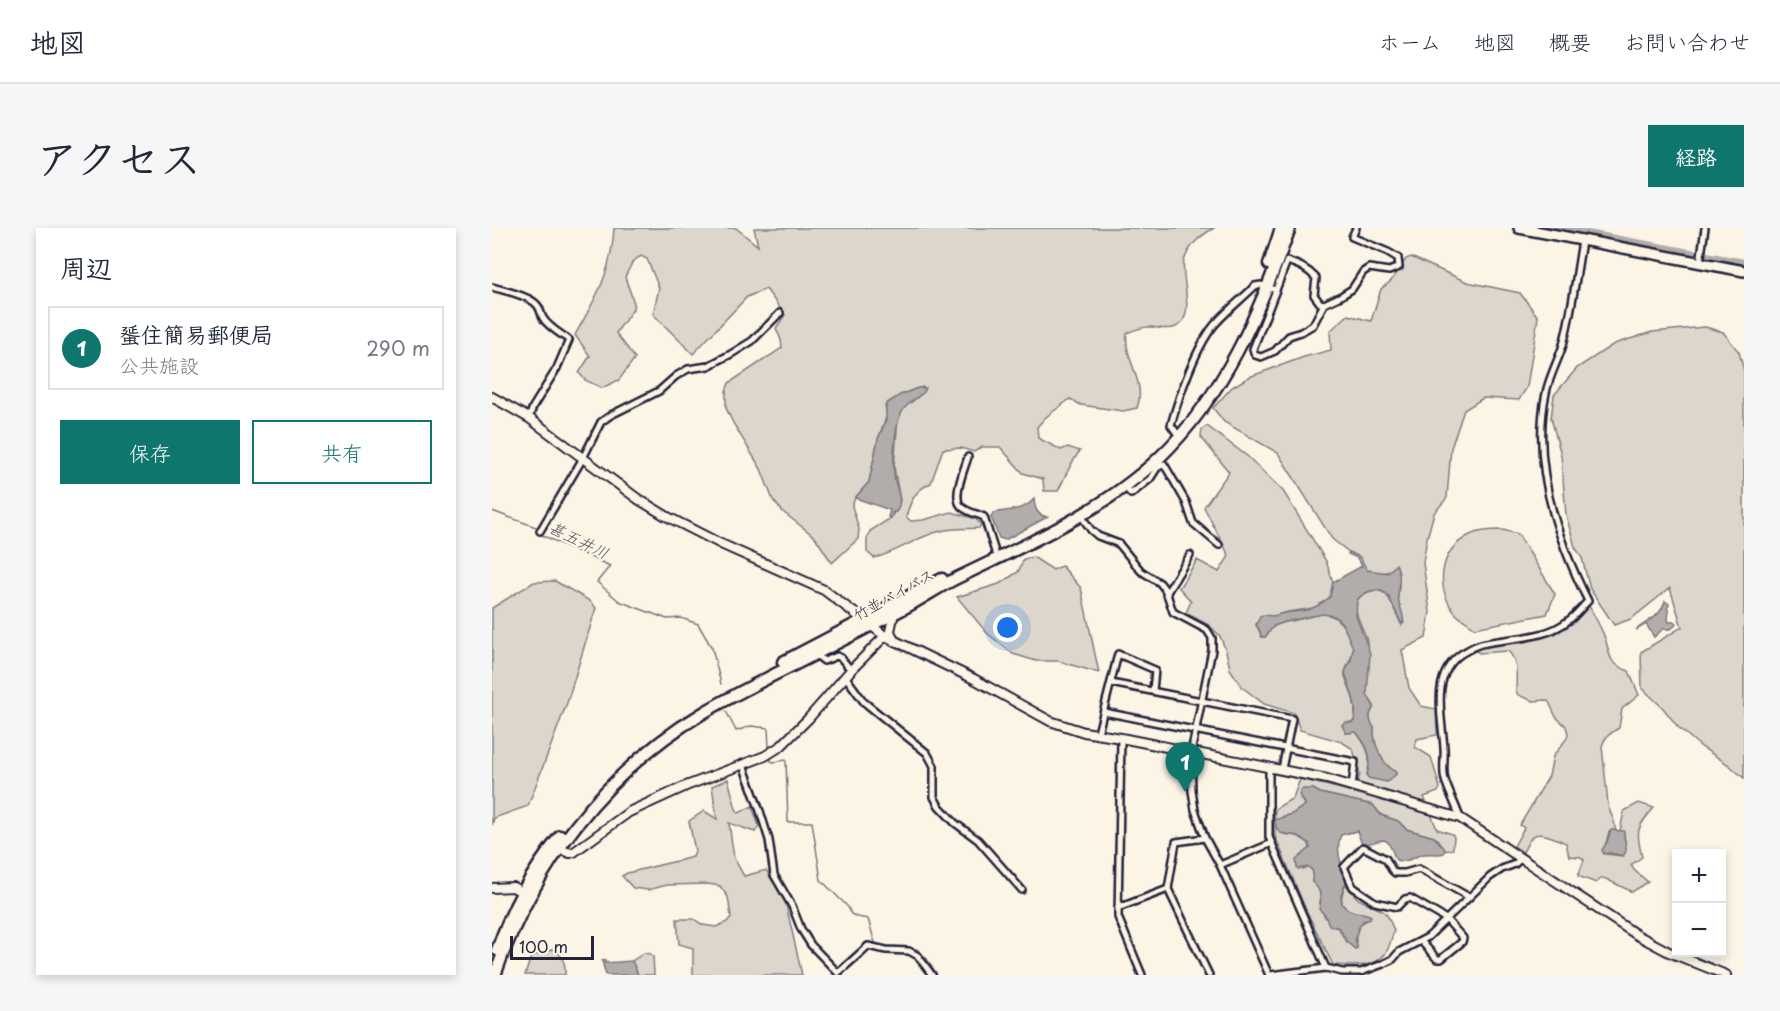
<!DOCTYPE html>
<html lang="ja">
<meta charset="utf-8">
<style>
:root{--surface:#fff;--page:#f6f6f7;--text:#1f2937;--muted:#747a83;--line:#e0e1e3;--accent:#0f766e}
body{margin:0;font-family:"Playpen Sans","Klee One",sans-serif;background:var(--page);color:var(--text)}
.controls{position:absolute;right:18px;bottom:18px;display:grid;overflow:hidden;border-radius:0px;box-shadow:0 3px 9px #0003}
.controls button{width:54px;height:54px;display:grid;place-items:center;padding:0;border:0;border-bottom:2px solid var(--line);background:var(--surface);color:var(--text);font:30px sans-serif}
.scale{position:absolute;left:18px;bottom:15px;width:84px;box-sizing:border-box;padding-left:6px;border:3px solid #22223b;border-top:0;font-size:16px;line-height:21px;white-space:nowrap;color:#22223b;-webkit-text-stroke:4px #fcf5e5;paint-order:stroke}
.you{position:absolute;left:516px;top:400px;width:21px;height:21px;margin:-15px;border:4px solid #fff;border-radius:50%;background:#1a73e8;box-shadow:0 0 0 9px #1a73e833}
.badge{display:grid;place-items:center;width:39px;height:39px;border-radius:50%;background:var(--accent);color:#fff;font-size:20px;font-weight:700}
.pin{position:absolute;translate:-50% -50px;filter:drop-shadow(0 2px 3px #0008)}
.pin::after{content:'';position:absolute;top:32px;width:21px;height:18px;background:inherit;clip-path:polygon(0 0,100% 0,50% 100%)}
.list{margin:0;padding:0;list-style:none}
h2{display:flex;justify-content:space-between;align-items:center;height:78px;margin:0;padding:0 24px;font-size:26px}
h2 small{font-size:20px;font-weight:400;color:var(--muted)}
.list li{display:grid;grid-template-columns:39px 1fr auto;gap:18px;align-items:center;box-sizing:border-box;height:84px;margin:0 12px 12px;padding:0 12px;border:2px solid var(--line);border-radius:0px}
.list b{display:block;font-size:22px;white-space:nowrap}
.list p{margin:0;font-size:20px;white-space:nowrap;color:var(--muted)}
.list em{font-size:20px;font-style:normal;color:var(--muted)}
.actions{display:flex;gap:12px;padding:18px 24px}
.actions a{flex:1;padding:14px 0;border:2px solid var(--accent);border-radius:0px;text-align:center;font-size:21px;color:var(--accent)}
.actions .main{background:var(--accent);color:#fff}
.map{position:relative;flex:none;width:1252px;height:747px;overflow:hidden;border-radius:0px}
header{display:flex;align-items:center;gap:36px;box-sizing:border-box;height:84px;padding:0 30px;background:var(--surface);border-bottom:2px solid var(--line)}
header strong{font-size:28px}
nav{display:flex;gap:33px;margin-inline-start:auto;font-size:21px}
.intro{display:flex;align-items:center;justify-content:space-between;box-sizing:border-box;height:144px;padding:0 36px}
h1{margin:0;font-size:42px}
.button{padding:15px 27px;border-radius:0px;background:var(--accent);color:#fff;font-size:21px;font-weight:700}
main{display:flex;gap:36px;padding:0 36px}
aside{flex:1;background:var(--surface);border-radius:0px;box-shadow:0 3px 9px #0003}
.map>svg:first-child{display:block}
.green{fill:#dcd6cc;stroke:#7f7c84;stroke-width:1.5}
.water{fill:#b2adab;stroke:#78757e;stroke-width:1.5}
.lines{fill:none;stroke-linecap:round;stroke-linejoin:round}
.stream{stroke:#78757e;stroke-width:1.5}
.river{stroke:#b2adab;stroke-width:10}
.street-casing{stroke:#22223b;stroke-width:10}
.secondary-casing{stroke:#22223b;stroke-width:12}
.primary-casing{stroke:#22223b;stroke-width:14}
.highway-casing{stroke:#22223b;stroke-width:15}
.street{stroke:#fcf5e5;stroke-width:5}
.secondary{stroke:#fcf5e5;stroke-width:8}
.primary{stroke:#fcf5e5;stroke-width:9}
.highway{stroke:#fcf5e5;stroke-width:10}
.labels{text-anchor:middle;stroke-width:4.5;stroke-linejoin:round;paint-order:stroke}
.street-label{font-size:15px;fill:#22223b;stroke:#fcf5e5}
.water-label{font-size:16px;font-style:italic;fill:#545362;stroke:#fcf5e5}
</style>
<header>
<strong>地図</strong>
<nav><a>ホーム</a><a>地図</a><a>概要</a><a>お問い合わせ</a></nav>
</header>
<div class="intro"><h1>アクセス</h1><a class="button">経路</a></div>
<main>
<aside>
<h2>周辺<small></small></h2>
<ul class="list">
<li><span class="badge">1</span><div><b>蜑住簡易郵便局</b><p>公共施設</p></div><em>290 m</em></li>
</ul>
<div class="actions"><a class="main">保存</a><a>共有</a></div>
</aside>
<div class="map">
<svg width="1252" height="747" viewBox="0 0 1252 747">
<rect width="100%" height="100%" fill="#fcf5e5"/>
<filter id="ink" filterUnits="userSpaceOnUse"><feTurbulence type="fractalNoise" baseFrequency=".0167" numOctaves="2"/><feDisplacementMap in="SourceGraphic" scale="12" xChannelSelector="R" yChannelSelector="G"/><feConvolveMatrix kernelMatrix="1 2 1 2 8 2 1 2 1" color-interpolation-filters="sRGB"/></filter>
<g filter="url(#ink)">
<g class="green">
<path d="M122,0H244L266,18L262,0H722C708,8 697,17 692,33C688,48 705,90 684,99C676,103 666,99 657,99C649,99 642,102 635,105C631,131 655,154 645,180L631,183L589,177L578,171L554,189L545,199L546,210L569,222L576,219L588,223C578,235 573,250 566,263H552L551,251L531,245L508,219H490L482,224L469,220L451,221L439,255C423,262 418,274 414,289L419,293L431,292L460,284L484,291L489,297L487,300C475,301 461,300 449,303C425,308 405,325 382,330L375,324V311L378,303L399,290L408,273L402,239L406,191L412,180L432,164L431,159C416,162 405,169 393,178L395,187L386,211L377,254L363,270L360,278L367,301L366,311L340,335L323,309L291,284L281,272L269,241L241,195L234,180V163L237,155L290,120L289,112L284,100L293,87L274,61L255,69L201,126L161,86L167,60L155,31L149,28L141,33L133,49L142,75L141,81L124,105L143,130L127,152L110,160L93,152L87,145L98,128L83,107C105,68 119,46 122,0Z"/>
<path d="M919,29L975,54L1028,65L1046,89L1035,159L1027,172L991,170L972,182L959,220L955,270L942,285L935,310L931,335L938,384L934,410L910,422L917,460L929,478L944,481L945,507L925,511L923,519L939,529L948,560L946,564L932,569L945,601L960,606L962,609L961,621L953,623L947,612L942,609L914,601L906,593L889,587L881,577L828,565L821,561L808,571L813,576V577L800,586L791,588L792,606L806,608L817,615L818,620L811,641L816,639L819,641L821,644L820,654C832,663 826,669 829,681C831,687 836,693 840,698L847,700C850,708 856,718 865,720C862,706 864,695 878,691C860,678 842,689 853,656L866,671L891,683L895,687L902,702C900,709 898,719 893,726C882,741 858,738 841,737L814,682L783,608V581L801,570L808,551L862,564L868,547L861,521L850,514L808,502L802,485L772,476L750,459L738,441L734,423L728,408L717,397L694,385L699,373L687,360L705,332L727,344L737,328L712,279L737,244L709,209L710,201L715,198L755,228L791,263L834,333L841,354L838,369C820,385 812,380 792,385C788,385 786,388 782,388C777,389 773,387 768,388L767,393L764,396L770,409H773C776,406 778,401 782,398C789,394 797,394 804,392C825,387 839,378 853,401C856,406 860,411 861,418C863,429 851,440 853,448C858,462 866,477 862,493L850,497L854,505L864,504C876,519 880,529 875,547L895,554L904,546V544C889,536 881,516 882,500C876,491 877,487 882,478C880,474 876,470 875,466C872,452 877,430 875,414C873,402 864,392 864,379C864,372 867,368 874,365C897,354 901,381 909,396L912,395L906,371L907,353L905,338C895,346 888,346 875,342L865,328L857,324L840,311L786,225L732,194L721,180L740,159L757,149L812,129L839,122L838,103L856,87L879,93L889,61L899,53L914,31Z"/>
<polygon points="1213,99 1231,104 1247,124 1252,143 1252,550 1237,537 1208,518 1186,499 1171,480 1150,460 1149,424 1190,399 1178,360 1139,391 1122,397 1098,361 1090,330 1083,319 1074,287 1069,227 1059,190 1062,167 1085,140 1122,116 1160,104"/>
<path d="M1011,302L1026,306L1063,366L1055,386L983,400C977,395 969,391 964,386C942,360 947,322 978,307C987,302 1001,302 1011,302Z"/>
<polygon points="541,329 561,342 570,338 589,360 607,445 566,433 544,433 521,426 495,405 465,369 507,356 526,344 532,331"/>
<polygon points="63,353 98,373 104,380 75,475 36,578 2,590 0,597 0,380 42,354"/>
<path d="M1097,378C1102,387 1107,396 1111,405C1120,425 1112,434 1137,443L1147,467L1130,481L1127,500C1119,504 1112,510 1110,518C1112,538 1114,557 1116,576C1117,586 1125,592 1123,604H1117L1113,618L1114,626L1130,628L1133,613L1131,603H1128L1132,583L1147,575L1162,580C1144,600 1144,602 1150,629L1139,637L1142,642L1156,654L1140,664L1114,651L1110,650L1104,655L1086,648L1092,632L1089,629L1077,628L1074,615C1067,612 1048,602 1041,608C1037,611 1034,619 1031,624L1022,618L1032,600L1028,597L1057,548L1061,528L1075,510L1076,506L1074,498L1064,489L1057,474L1054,472L1041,473L1026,467L1024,463C1024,449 1027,434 1016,423L987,425L983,422L996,417L1030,415L1063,406L1083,394Z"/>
<polygon points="236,551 244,581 247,585 260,578 267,598 263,604 237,595 242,630 252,648 274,642 293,672 310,747 201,747 201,720 187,716 185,691 202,691 211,697 224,699 235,694 239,689 236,669 228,658 216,656 175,657 156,662 141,660 130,648 135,645 201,629 203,623 197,593 212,583 225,591 220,558"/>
<path d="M62,721C71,728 74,736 73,747H33L39,728Z"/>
<polygon points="152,725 158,726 161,728 162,747 146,747 140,733"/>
</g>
<g class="water">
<path d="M426,160H434L432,164C425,169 416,175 411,182C402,195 400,238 403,253C406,264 411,274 404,284H401L399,290L396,289L398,282L363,270L377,254L386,211L394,192V176L408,167Z"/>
<path d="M542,271C543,281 545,287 555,289L513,312L507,310L499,289L501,285C516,282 532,283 542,271Z"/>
<path d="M857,324L868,329L875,342L896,345L904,336C910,347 906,358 906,369C907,379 914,389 910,397L896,367C885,358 873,363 865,372L864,388L878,425L875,466L882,479C876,487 877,492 882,500C881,515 890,537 904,544V546L895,554L876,550L875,547C880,529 877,519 864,504L854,505L850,497L854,494L859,495L862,493C867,476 856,460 853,444L859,432L861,420L853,401L849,394L842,388L830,386L793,394L782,398L773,409H770L766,399L764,398L768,388L772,387L781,388L792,385L816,382L825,378L838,369L841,354L870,338L865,330L856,326Z"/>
<path d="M1173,373L1177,376L1175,381L1177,383L1176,391L1177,394H1183L1184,396C1181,402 1176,401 1171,401L1162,409L1154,396L1144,402C1154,393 1169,389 1173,373Z"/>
<path d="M810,561H821L828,565L881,577L889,587L906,593L914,601L942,609L953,621L952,625C946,627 939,625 932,626C921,628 916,636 904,632C894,607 897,610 872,617L870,616L865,603L849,607C843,620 849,639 855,651L849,668L850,676C860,689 868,681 879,688L878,691L871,693L866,701L863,711L865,720L863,721L855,714L847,700L837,697L833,687L827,681C830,671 829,661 820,654L821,644L819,641L816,639L806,641L805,639L804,632L818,620L817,615L806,608L788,605L784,599L783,592L800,586L813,577V575L807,567Z"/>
<path d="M1119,602L1131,603L1132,604C1131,613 1138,621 1131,628L1118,625L1112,626L1110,622L1115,614Z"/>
<polygon points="113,732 113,735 140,733 146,747 114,747 110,733"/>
</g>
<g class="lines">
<g class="stream">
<polyline points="0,283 44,299 50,307 118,338 105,354 127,373 175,391 189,390 206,396 220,420 229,456"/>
<polyline points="234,483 244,503 259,498 276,500 277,521"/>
<polyline points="278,529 279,533 282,534 294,532 296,594 320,594 329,652 356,679 359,686 365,689 376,691 383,715 394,719"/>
<polyline points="405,720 425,721 435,731 445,747"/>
</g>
<polyline class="river" points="1058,0 1252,36"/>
<g class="street-casing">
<g id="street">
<polyline points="1208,35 1213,0"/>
<path d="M0,59C13,63 31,66 42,74C50,80 47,83 51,90C56,99 69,106 77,112L65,140L41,179L37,190"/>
<path d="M784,62L795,33C807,37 816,41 824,50L822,67L828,75L832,76"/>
<path d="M684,204L679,197C687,168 705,115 725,94C737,81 751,70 763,58L769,57L784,62L761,121L763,127L769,129L783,123L797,108L809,104L821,97L832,76L849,68L860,61L871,44L877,40L897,43L907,39L906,30L896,24L860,9L864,0"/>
<path d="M476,229C473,240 459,270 470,279C475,284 486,286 492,289L503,324"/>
<polyline points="633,259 639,266 658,251 665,240 672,236 694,274 701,295 727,317"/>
<polyline points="588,286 599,302 606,308 627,316 649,343 668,355 674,363 681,384 715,402 720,410 720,422 699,525 700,563 703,582 713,610 728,637 777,747"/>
<polyline points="48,303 91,230 109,194 119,187 167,163 184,148 196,141 216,138 239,126 260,113 288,85"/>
<polyline points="674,366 698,327"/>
<polyline points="323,426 332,433 345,428 349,430 359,442"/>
<polyline points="353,448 372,474 435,525 442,538 442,569 447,578 463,595 486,612 530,662"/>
<polyline points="619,455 800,491 790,541"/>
<polyline points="612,484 863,534 860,558"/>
<polyline points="606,505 626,426 663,442 661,463"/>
<polyline points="629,510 626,689 650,747"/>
<polyline points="251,537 268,583 277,612 282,647 300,678 309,701 319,717 346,745 376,718 394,722 417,723 426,728 440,747"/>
<polyline points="777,539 777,609 834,740"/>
<path d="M968,590C964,577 957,565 953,552C950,542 953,530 952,520C950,488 938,448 969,426C976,422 982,418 989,416C1018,409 1053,412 1077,392C1084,387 1090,379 1096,373C1065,311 1039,235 1054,165C1057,149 1066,133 1071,117C1080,84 1084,48 1090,13"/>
<polyline points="713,610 684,614 676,661 717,747"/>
<polyline points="728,637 780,615"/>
<polyline points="626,680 676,661"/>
<polyline points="929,713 945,731 949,731 970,714 971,710 954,691 918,670 913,671 905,679 883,674 861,659 852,639 871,619 894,631 900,642 903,645 913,645 927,641 977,669"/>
<polyline points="778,747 834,740 850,744 869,744 891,736 901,731 907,724 936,709 998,649 1010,641 1023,636 1029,630"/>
</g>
</g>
<g class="secondary-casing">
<g id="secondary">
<polyline points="0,169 37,190 146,271 174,288 229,316 332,362 393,408 482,451 558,493 592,504 629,510 835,551 968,590 1145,707 1177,724 1234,747"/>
<polyline points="402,385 398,403 402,413"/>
<polyline points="67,621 78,625 82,624 137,584 194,558 273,528 289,518 316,491 359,442 393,408"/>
<polyline points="0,660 21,659 33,666"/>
</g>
</g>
<g class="primary-casing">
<polyline id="primary" points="1027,0 1252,43"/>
</g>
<g class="highway-casing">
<g id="highway">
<polyline points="777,36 789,0"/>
<polyline points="291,434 450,351"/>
<path d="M5,722C21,677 39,645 68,608"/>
<path d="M3,747C41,639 112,544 211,485C251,461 295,441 337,419C364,405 391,392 418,377C434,368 450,357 467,349C537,315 610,284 667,230C733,167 767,84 798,0"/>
</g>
</g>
<use href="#street" class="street"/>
<use href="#secondary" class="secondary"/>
<use href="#primary" class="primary"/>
<use href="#highway" class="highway"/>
</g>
</g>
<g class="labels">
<g class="street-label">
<text transform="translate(402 367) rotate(-29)" y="5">竹並バイパス</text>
</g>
<g class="water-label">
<text transform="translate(87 312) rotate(26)" y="6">甚五井川</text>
</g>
</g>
</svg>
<div class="controls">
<button>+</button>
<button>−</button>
</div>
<div class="scale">100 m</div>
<div class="you"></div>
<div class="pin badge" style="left:693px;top:564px">1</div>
</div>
</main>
